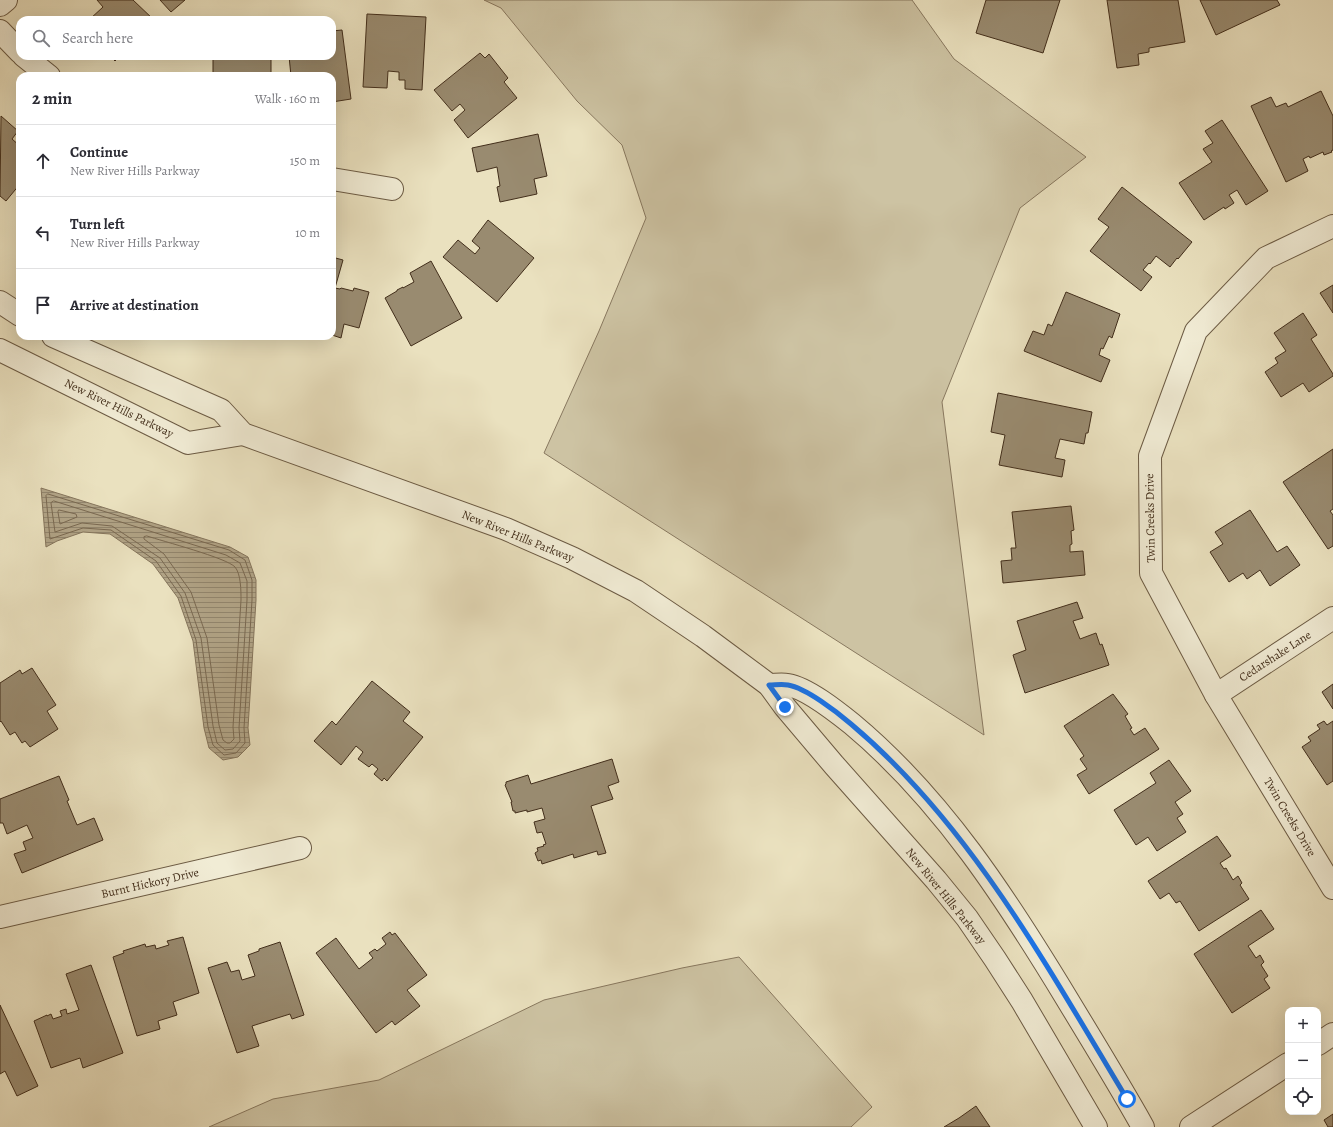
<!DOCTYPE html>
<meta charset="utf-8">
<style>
:root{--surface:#fff;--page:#f7f7f7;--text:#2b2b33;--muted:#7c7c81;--line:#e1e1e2}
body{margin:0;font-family:Alegreya,serif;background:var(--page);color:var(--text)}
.controls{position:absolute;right:12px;bottom:12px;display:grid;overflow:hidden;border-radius:8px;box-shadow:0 4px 16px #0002}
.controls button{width:36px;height:36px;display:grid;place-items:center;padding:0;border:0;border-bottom:1px solid var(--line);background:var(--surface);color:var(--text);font:20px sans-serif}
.stop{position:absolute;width:12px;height:12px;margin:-9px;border:3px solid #1a73e8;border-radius:50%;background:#fff}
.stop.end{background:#1a73e8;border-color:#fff;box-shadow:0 1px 4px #0008}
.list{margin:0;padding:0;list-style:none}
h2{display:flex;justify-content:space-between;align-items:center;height:52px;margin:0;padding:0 16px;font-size:17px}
h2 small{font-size:13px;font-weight:400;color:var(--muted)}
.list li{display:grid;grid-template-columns:26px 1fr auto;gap:12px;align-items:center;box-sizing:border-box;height:72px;padding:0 16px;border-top:1px solid var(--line)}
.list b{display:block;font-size:15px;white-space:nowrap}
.list p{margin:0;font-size:13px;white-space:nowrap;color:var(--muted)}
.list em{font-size:13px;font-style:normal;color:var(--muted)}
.icon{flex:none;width:22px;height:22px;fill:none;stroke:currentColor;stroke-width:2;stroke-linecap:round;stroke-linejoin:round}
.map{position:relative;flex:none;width:1333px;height:1127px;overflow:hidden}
.search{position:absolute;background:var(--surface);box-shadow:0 4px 16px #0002;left:16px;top:16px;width:320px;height:44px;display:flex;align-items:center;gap:10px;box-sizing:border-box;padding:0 14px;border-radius:12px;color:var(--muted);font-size:15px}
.panel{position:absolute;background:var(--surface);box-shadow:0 4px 16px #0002;left:16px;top:72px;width:320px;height:268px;border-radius:12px}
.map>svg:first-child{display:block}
.green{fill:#cdc3a3;stroke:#88785f}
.water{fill:url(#water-rules);stroke:#85755c}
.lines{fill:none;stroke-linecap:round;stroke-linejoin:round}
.shore{stroke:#7a6951;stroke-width:1}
.building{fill:#998b70;stroke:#422e1b}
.minor-casing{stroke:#6c5b44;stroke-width:24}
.tertiary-casing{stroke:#6c5b44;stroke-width:24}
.minor{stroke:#f1ecd5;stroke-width:22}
.tertiary{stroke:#f1ecd5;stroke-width:22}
.route{stroke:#1a73e8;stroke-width:5}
.labels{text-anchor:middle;stroke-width:3;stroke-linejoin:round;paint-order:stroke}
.street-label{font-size:12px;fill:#422e1b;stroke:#f1ecd5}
</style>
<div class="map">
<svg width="1333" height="1127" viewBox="0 0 1333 1127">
<defs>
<pattern id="water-rules" width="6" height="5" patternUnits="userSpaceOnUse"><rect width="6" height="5" fill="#b1a487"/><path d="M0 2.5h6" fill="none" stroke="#92866e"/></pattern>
</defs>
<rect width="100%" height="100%" fill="#eae1bf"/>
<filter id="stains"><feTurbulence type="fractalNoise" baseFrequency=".005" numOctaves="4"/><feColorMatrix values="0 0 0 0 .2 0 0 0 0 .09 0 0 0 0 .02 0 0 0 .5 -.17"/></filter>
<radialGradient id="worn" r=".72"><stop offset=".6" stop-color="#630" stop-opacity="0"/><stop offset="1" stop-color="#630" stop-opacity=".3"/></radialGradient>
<g class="green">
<polygon points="484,0 912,0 954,59 1086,157 1020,208 942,402 984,735 544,453 599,331 646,218 622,145 577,101 501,8"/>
<polygon points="739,957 872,1107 851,1127 209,1127 273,1099 379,1080 544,1000 682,968"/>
</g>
<polygon class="water" points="41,488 230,547 248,557 256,580 256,600 248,728 250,745 238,757 223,760 209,748 204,728 193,641 178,598 153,564 110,534 83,532 57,541 46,547"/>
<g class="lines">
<g class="shore">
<polygon points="48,494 229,550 245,560 252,580 252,600 244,728 245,743 236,753 224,755 213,745 208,727 196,640 181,596 156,561 111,530 83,528 50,539 46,496"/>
<polygon points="54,501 226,555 240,563 247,581 247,600 239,728 240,741 233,749 225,750 217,743 213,726 201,638 185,593 160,558 112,526 82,523 55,532 51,503"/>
<polygon points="59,510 76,514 77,517 60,524 58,512"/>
<path d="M147,536C162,541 227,558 235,567C241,574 241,591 241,600L233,727L234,739L230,743H227L223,740L219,725L207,638L191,592L164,554L144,539V537Z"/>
</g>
</g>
<g class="building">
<polygon points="97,0 133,0 154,20 84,20 87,17 90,19 103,7"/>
<polygon points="160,0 185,0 171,12"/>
<polygon points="986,0 1060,0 1043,53 976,33"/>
<polygon points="1107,0 1178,0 1185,42 1149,48 1149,52 1138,54 1139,65 1117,68"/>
<polygon points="1200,0 1277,0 1280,5 1216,35"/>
<polygon points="367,14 426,17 422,90 405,89 405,80 399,80 399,72 388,71 387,88 363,87"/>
<polygon points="342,30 351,99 332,102 332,76 307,76 306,74 291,76 289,56 332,56 332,31"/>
<polygon points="480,53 485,58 489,54 508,78 504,82 517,98 468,138 454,120 465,110 460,104 452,111 434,90"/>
<polygon points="110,56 120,56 115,61"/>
<rect x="213" y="56" width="58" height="20"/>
<polygon points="1321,91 1333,116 1333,150 1331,151 1332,152 1324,155 1323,152 1310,158 1309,156 1303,159 1308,171 1286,182 1251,106 1271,97 1276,107 1286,103 1288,107"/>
<polygon points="1,116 18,131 12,139 20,146 20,184 6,201 0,196"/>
<polygon points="1222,120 1268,191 1246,205 1237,190 1229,195 1234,203 1225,209 1224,207 1204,220 1179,183 1212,162 1203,149 1213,143 1205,131"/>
<polygon points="538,134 547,176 534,179 537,194 500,202 497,187 500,186 497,167 477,172 472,148"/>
<polygon points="1122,187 1192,242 1178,259 1177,258 1170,267 1156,256 1150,264 1149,263 1143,270 1152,277 1141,291 1090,251 1109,227 1098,219"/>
<polygon points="488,220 534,258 497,302 443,257 458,240 475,254 480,248 472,241"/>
<polygon points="332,257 343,260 335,288 340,289 341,288 353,291 354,288 369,292 359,328 344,324 341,338 332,335"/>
<polygon points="431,261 462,318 411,346 385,298 397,291 397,290 403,287 403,288 414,282 410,273"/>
<polygon points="1333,285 1333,313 1320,293"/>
<polygon points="1066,292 1120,314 1112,338 1109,336 1103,349 1101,348 1099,355 1110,360 1101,382 1024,351 1033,331 1044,335 1048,324 1052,326"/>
<polygon points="1303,313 1317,335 1311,339 1333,374 1333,376 1309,392 1303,383 1281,397 1265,372 1278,363 1275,358 1286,351 1274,333"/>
<polygon points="998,393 1092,412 1088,433 1086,433 1084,444 1060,439 1055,458 1065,460 1062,477 999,465 1005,435 991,432"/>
<polygon points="1333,449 1333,509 1330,511 1333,515 1333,546 1328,549 1283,482"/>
<polygon points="1071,506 1074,530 1071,531 1072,544 1070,545 1070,552 1083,551 1085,575 1003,583 1001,561 1012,560 1011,548 1016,548 1012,512"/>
<polygon points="1250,510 1277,552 1287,546 1300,565 1270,586 1260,570 1247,579 1243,573 1229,582 1210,552 1223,544 1215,532"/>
<polygon points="1077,602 1083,618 1073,621 1080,639 1096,633 1100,645 1102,644 1109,665 1025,693 1013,655 1026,650 1017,621"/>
<polygon points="32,668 56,705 47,711 58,729 30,747 25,741 22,743 15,732 10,735 1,721 0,722 0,683 20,670 22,674"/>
<polygon points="372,681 410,712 403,721 423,737 387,781 384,778 382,781 374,774 378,769 372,764 369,767 358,759 363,752 356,746 341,765 314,741 332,721 336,725"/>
<polygon points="1333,684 1333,709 1322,692"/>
<polygon points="1113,694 1128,714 1125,716 1132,728 1130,729 1134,735 1145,728 1159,749 1089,794 1077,775 1087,769 1080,759 1084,756 1064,726"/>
<polygon points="1324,721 1327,725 1333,721 1333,781 1327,785 1302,747 1311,741 1308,737 1320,729 1317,725"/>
<polygon points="612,759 619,782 608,786 613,799 591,806 606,853 598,855 597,851 574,858 573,854 542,864 541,860 538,861 535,853 538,851 537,848 544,846 543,845 546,844 542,832 537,833 534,822 545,819 542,808 527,812 527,810 515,813 515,811 513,811 511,802 512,802 505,785 506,784 506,782 528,775 531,784"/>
<polygon points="1169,760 1191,791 1175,802 1183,814 1177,818 1186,832 1157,851 1148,837 1136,845 1114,810 1156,783 1150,773"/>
<polygon points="59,776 69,800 67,801 77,825 94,818 103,840 22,873 14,854 26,850 23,842 33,838 27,825 7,834 3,823 0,823 0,799"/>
<polygon points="1217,836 1231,856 1220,863 1224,869 1226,868 1233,880 1238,876 1242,883 1240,885 1249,899 1199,931 1180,901 1176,903 1169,893 1160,899 1148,881"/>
<polygon points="1261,910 1274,929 1248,946 1256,958 1260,955 1264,962 1261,965 1268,976 1264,979 1270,988 1232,1013 1194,954"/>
<polygon points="390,932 392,935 395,933 427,975 407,990 420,1006 395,1025 392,1021 376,1033 316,953 336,938 359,969 373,958 369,953 375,949 377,951 386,944 382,938"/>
<polygon points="183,937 199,993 173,1002 177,1015 158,1021 160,1029 137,1036 113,957 124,953 123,951 145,944 146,947 155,945 156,949 169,945 167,941"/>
<polygon points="280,942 304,1015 292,1019 290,1014 252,1026 259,1046 237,1053 208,968 227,962 231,972 239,970 242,980 255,976 248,955 259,951 259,949"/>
<polygon points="91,965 123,1053 83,1068 80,1058 51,1068 34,1021 47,1015 47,1016 51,1014 53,1019 62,1016 60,1011 66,1009 67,1014 79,1010 66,974"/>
<polygon points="0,1005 38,1086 17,1096 5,1071 0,1074"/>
<polygon points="976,1106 990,1127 944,1127 959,1118"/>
<polygon points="1333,1114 1333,1127 1328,1127 1324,1120"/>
</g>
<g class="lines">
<g class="minor-casing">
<g id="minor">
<polyline points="0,5 6,0"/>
<polyline points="0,31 20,52"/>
<polyline points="24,56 49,76"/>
<polyline points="332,179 392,189"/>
<polyline points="1333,226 1266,258 1196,331 1150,456 1151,573 1216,695 1333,888"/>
<polyline points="1216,695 1333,618"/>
<polyline points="0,917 300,848"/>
<polyline points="1318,1044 1333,1034"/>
<polyline points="1191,1127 1288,1064"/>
</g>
</g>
<g class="tertiary-casing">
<g id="tertiary">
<polyline points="0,302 20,315"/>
<polyline points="53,336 221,410 243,434 506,529 572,558 636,591 703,636 769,685 785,707 834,765 936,880 967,918 995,959 1022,1001 1096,1127"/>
<polyline points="0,350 188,443 243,434"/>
<path d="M769,685C775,685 782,684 788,685C807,688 837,712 852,724C942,799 1007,900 1067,999C1093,1042 1119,1084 1143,1127"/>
</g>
</g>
<use href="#minor" class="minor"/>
<use href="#tertiary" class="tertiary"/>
</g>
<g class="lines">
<path class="route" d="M785,707L769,685C775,685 782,684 788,685C806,688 837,712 851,724C970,824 1048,968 1127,1099"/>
</g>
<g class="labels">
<g class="street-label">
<text transform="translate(119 408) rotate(26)" y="4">New River Hills Parkway</text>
<text transform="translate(1150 518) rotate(-91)" y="4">Twin Creeks Drive</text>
<text transform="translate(518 536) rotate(22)" y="4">New River Hills Parkway</text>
<text transform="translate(1275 656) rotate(-33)" y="4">Cedarshake Lane</text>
<text transform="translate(1290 817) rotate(59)" y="4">Twin Creeks Drive</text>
<text transform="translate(150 883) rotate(-13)" y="4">Burnt Hickory Drive</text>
<text transform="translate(946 896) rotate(51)" y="4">New River Hills Parkway</text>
</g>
</g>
<rect width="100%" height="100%" filter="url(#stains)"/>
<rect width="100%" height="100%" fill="url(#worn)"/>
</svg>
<div class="controls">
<button>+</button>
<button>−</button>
<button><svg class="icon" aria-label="locate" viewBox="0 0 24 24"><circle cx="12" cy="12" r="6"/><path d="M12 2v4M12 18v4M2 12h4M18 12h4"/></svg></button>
</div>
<div class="stop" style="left:1127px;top:1099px"></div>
<div class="stop end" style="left:785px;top:707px"></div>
<div class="search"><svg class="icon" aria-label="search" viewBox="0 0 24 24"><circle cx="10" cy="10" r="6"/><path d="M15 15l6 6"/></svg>Search here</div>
<section class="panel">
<h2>2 min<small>Walk · 160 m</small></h2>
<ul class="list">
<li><svg class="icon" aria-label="ahead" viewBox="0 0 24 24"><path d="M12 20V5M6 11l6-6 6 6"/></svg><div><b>Continue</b><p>New River Hills Parkway</p></div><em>150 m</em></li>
<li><svg class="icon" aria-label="left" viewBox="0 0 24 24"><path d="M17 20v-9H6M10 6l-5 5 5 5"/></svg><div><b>Turn left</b><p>New River Hills Parkway</p></div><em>10 m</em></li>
<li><svg class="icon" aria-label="arrive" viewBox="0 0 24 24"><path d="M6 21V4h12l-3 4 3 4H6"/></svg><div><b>Arrive at destination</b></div></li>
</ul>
</section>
</div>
